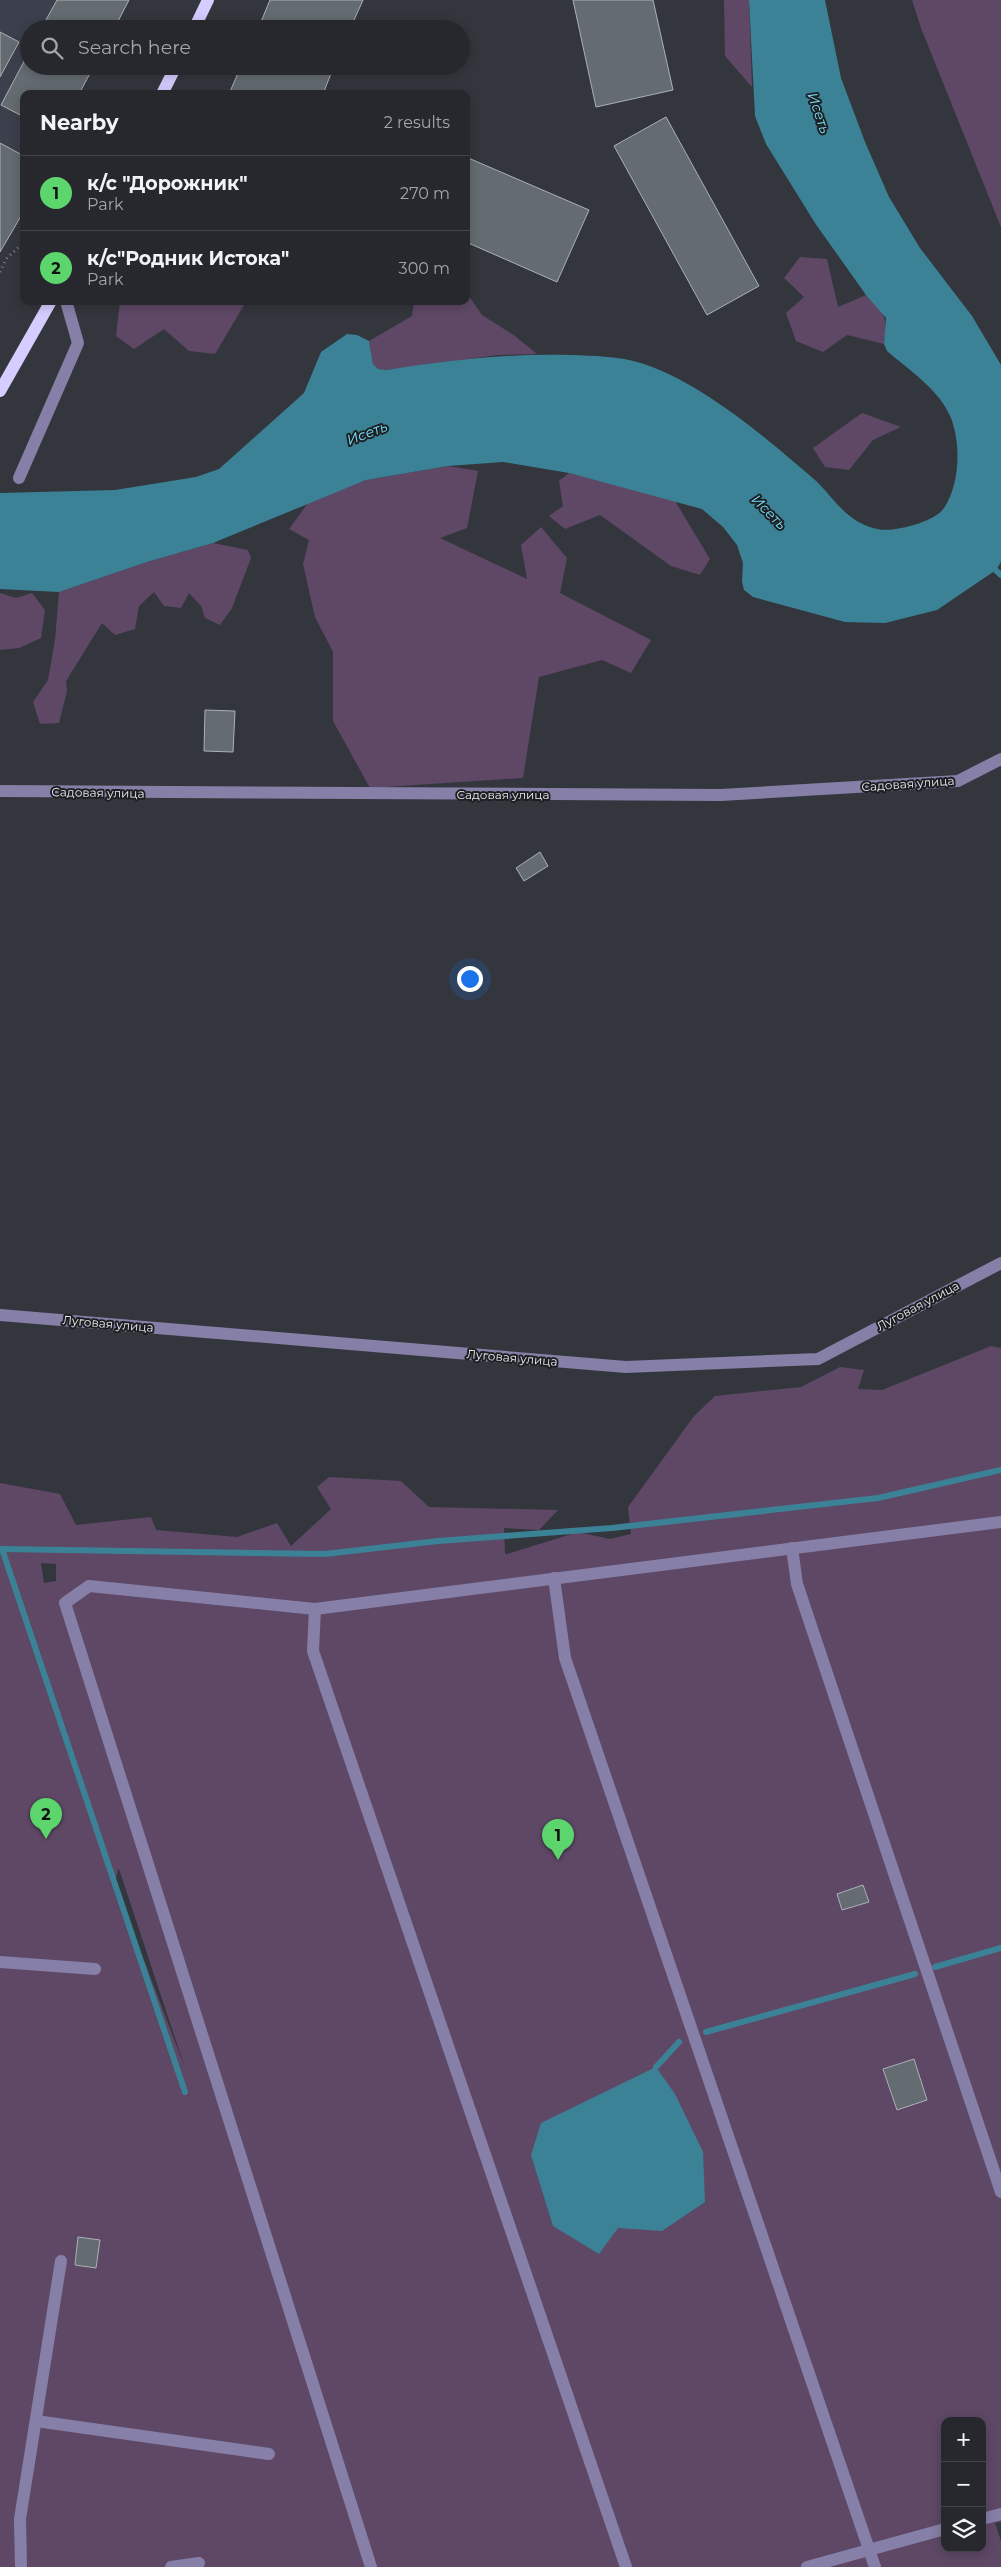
<!DOCTYPE html>
<meta charset="utf-8">
<style>
:root{--surface:#27282e;--page:#33343a;--text:#f1f3f6;--muted:#a4a6aa;--line:#43444a;--accent:#5cd56d}
body{margin:0;font-family:Montserrat,sans-serif;background:var(--page);color:var(--text)}
.controls{position:absolute;right:15px;bottom:15px;display:grid;overflow:hidden;border-radius:10px;box-shadow:0 2px 12px #0003}
.controls button{width:45px;height:45px;display:grid;place-items:center;padding:0;border:0;border-bottom:1px solid var(--line);background:var(--surface);color:var(--text);font:25px sans-serif}
.you{position:absolute;left:469px;top:978px;width:18px;height:18px;margin:-12px;border:4px solid #fff;border-radius:50%;background:#1a73e8;box-shadow:0 0 0 8px #1a73e833}
.badge{display:grid;place-items:center;width:32px;height:32px;border-radius:50%;background:var(--accent);color:#111;font-size:16px;font-weight:700}
.pin{position:absolute;translate:-50% -41px;filter:drop-shadow(0 1px 2px #0008)}
.pin::after{content:'';position:absolute;top:26px;width:18px;height:15px;background:inherit;clip-path:polygon(0 0,100% 0,50% 100%)}
.list{margin:0;padding:0;list-style:none}
h2{display:flex;justify-content:space-between;align-items:center;height:65px;margin:0;padding:0 20px;font-size:21px}
h2 small{font-size:16px;font-weight:400;color:var(--muted)}
.list li{display:grid;grid-template-columns:32px 1fr auto;gap:15px;align-items:center;box-sizing:border-box;height:75px;padding:0 20px;border-top:1px solid var(--line)}
.list b{display:block;font-size:19px;white-space:nowrap}
.list p{margin:0;font-size:16px;white-space:nowrap;color:var(--muted)}
.list em{font-size:16px;font-style:normal;color:var(--muted)}
.icon{flex:none;width:28px;height:28px;fill:none;stroke:currentColor;stroke-width:2;stroke-linecap:round;stroke-linejoin:round}
.map{position:relative;flex:none;width:1001px;height:2567px;overflow:hidden}
.search{position:absolute;background:var(--surface);box-shadow:0 2px 12px #0003;left:20px;top:20px;width:450px;height:55px;display:flex;align-items:center;gap:12px;box-sizing:border-box;padding:0 18px;border-radius:28px;color:var(--muted);font-size:19px}
.panel{position:absolute;background:var(--surface);box-shadow:0 2px 12px #0003;left:20px;top:90px;width:450px;height:215px;border-radius:10px}
.map>svg:first-child{display:block}
.built{fill:#3c404c}
.green{fill:#5e4866;fill-rule:evenodd}
.water{fill:#3c8296}
.lines{fill:none;stroke-linecap:round;stroke-linejoin:round}
.stream{stroke:#3c8296;stroke-width:6}
.building{fill:#646b71;stroke:#aab1b8}
.path{stroke:#82848a;stroke-width:3;stroke-dasharray:1 4;stroke-linecap:butt}
.minor{stroke:#867fa8;stroke-width:12}
.major{stroke:#d5cdff;stroke-width:12}
.labels{text-anchor:middle;stroke-width:4;stroke-linejoin:round;paint-order:stroke}
.street-label{font-size:12px;fill:#e9ebf0;stroke:#1d1e21}
.water-label{font-size:14px;font-style:italic;fill:#76e0fe;stroke:#1d1e21}
</style>
<div class="map">
<svg width="1001" height="2567" viewBox="0 0 1001 2567">
<rect width="100%" height="100%" fill="#34363d"/>
<polygon class="built" points="0,0 119,0 104,29 29,29 29,66 24,94 24,183 0,228"/>
<g class="green">
<polygon points="724,0 749,0 752,87 725,56"/>
<polygon points="912,0 1001,0 1001,227 921,28"/>
<path d="M800,257L827,259L838,307L866,295C885,313 888,317 884,344L847,335L823,352L796,341L786,313L804,297L784,278Z"/>
<polygon points="466,292 482,315 515,336 537,354 498,355 387,370 378,369 373,364 369,341 412,316 414,301 466,301"/>
<polygon points="120,301 242,301 244,305 215,354 189,351 164,329 134,349 116,336"/>
<polygon points="862,413 901,427 873,440 849,470 825,467 813,448"/>
<polygon points="448,466 478,471 467,528 440,538 527,579 521,545 541,527 567,558 560,593 651,640 631,673 602,660 539,677 523,778 370,788 333,721 333,652 315,617 303,564 309,540 289,529 308,503 366,480"/>
<polygon points="569,473 675,501 710,559 700,575 671,566 600,515 565,529 549,516 563,506 559,481"/>
<polygon points="213,543 248,550 251,558 232,608 220,625 205,618 201,606 189,593 181,608 164,606 154,592 139,606 135,629 115,635 102,623 66,681 67,691 59,723 40,724 33,702 48,680 55,640 59,592 147,562"/>
<polygon points="0,593 16,598 32,593 45,610 41,638 19,648 0,650"/>
<path d="M991,1346L1001,1348V2522L995,2523L1001,2541V2567H0V1483L60,1494L76,1525L151,1517L156,1530L237,1537L277,1523L291,1546L331,1509L317,1487L329,1477L401,1481L429,1507L558,1510L539,1530L504,1528L505,1554H507L578,1532L610,1539L631,1534L628,1507L694,1416L715,1396L801,1387L840,1367L864,1370L858,1389L882,1390ZM41,1563L56,1564V1581L44,1583ZM118,1869H119L185,2068L115,1884ZM945,2421H982V2548H945Z"/>
</g>
<g class="water">
<path d="M749,0H825L841,78L865,142L889,197L920,248L972,316L1001,365V562L996,570L937,610L885,623L845,622L753,597L744,590L742,582L743,563L737,545L723,527L702,509L569,473L503,462L448,466L366,480L213,543L147,562L59,592L0,589V493L115,490L196,477L219,469L304,393L321,352L347,334L357,335L369,341L373,364L378,369L387,370C449,360 510,353 572,355C593,356 617,356 637,362C685,375 743,419 781,451C792,461 804,470 815,480C836,500 846,522 877,529C893,533 935,522 944,508C960,484 961,444 951,418C939,389 910,371 887,351L884,344L886,318L866,295L815,223L766,144L755,116Z"/>
<polygon points="656,2067 675,2094 703,2152 705,2202 662,2231 618,2228 599,2254 553,2226 531,2155 541,2123"/>
</g>
<g class="lines">
<g class="stream">
<polyline points="991,566 1001,575"/>
<polyline points="0,1549 325,1554 438,1541 612,1528 878,1498 1001,1470"/>
<polyline points="2,1549 185,2092"/>
<polyline points="935,1967 1001,1948"/>
<polyline points="706,2032 915,1974"/>
<polyline points="656,2067 679,2042"/>
</g>
</g>
<g class="building">
<polygon points="57,0 129,0 114,29 41,29"/>
<polygon points="270,0 363,0 350,29 258,29"/>
<polygon points="573,0 653,0 673,90 596,107"/>
<polygon points="0,32 19,42 0,77"/>
<polygon points="29,52 29,66 94,66 79,94 24,94 24,117 1,105"/>
<polygon points="241,66 334,66 323,94 229,94"/>
<polygon points="666,117 759,286 707,315 614,146"/>
<polygon points="0,143 24,156 24,211 0,252"/>
<polygon points="466,157 589,210 557,282 466,242"/>
<polygon points="205,710 235,711 233,752 204,751"/>
<polygon points="540,852 548,866 524,881 516,868"/>
<polygon points="863,1885 869,1902 842,1910 837,1894"/>
<polygon points="914,2059 927,2100 897,2110 883,2069"/>
<polygon points="78,2237 100,2240 96,2268 75,2265"/>
</g>
<g class="lines">
<polyline class="path" points="0,272 6,259 24,242"/>
<g class="minor">
<polyline points="19,478 78,343 66,301"/>
<polyline points="0,791 721,795 958,781 1001,759"/>
<polyline points="0,1315 626,1367 818,1359 1001,1263"/>
<polyline points="792,1548 797,1584 1001,2192"/>
<polyline points="554,1578 565,1658 875,2567"/>
<polyline points="315,1609 313,1651 626,2567"/>
<polyline points="0,1962 95,1969"/>
<polyline points="36,2421 269,2454"/>
<polyline points="982,2519 1001,2514"/>
<polyline points="21,2567 20,2519 61,2261"/>
<polyline points="171,2567 199,2563"/>
<polyline points="371,2567 65,1603 89,1586 315,1609 1001,1522"/>
<polyline points="807,2567 945,2529"/>
</g>
<g class="major">
<polyline points="194,29 208,0"/>
<polyline points="162,94 176,66"/>
<polyline points="0,391 51,301"/>
</g>
</g>
<g class="labels">
<g class="street-label">
<text transform="translate(908 784) rotate(-4)" y="4">Садовая улица</text>
<text transform="translate(98 793) rotate(1)" y="4">Садовая улица</text>
<text x="503" y="799">Садовая улица</text>
<text transform="translate(918 1306) rotate(-28)" y="4">Луговая улица</text>
<text transform="translate(108 1324) rotate(5)" y="4">Луговая улица</text>
<text transform="translate(512 1358) rotate(5)" y="4">Луговая улица</text>
</g>
<g class="water-label">
<text transform="translate(819 113) rotate(71)" y="5">Исеть</text>
<text transform="translate(367 433) rotate(-21)" y="5">Исеть</text>
<text transform="translate(769 512) rotate(45)" y="5">Исеть</text>
</g>
</g>
</svg>
<div class="controls">
<button>+</button>
<button>−</button>
<button><svg class="icon" aria-label="layers" viewBox="0 0 24 24"><path d="M12 4l9 5-9 5-9-5zM3 14l9 5 9-5"/></svg></button>
</div>
<div class="you"></div>
<div class="pin badge" style="left:558px;top:1860px">1</div>
<div class="pin badge" style="left:46px;top:1839px">2</div>
<div class="search"><svg class="icon" aria-label="search" viewBox="0 0 24 24"><circle cx="10" cy="10" r="6"/><path d="M15 15l6 6"/></svg>Search here</div>
<section class="panel">
<h2>Nearby<small>2 results</small></h2>
<ul class="list">
<li><span class="badge">1</span><div><b>к/с &quot;Дорожник&quot;</b><p>Park</p></div><em>270 m</em></li>
<li><span class="badge">2</span><div><b>к/с&quot;Родник Истока&quot;</b><p>Park</p></div><em>300 m</em></li>
</ul>
</section>
</div>
